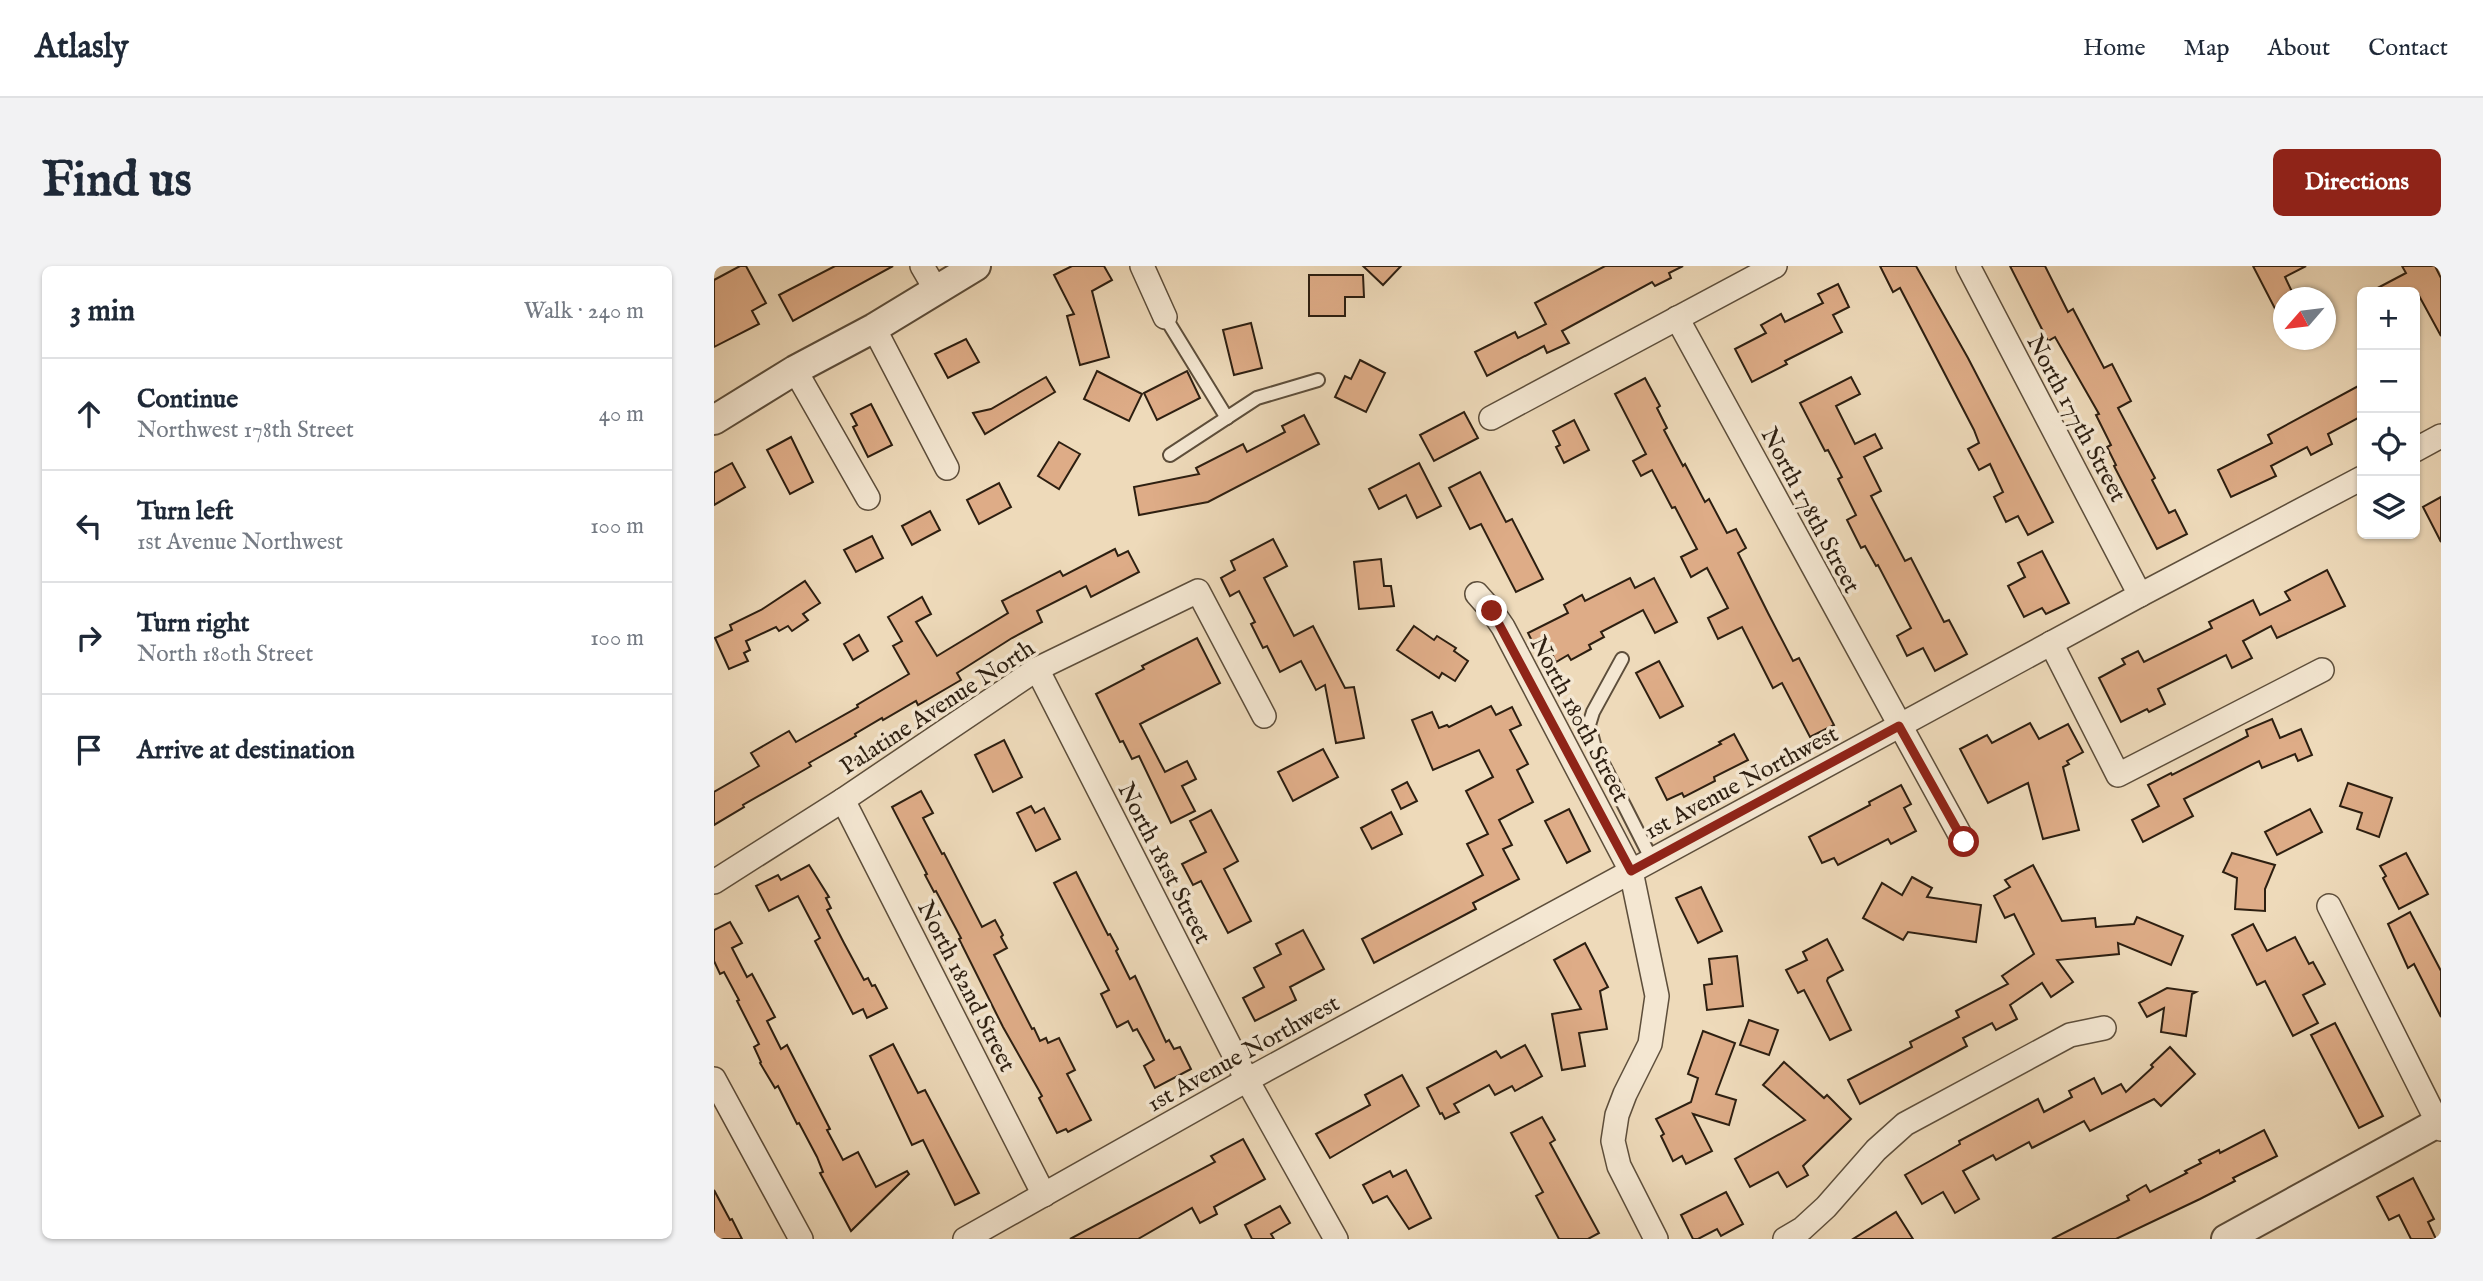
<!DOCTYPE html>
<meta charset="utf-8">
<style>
:root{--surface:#fff;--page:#f2f2f3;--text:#1f2937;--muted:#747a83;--line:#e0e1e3;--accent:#8f2418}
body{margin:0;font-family:"IM FELL English",serif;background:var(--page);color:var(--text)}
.controls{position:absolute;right:21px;top:21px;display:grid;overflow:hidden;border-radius:10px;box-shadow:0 2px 5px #0004}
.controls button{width:63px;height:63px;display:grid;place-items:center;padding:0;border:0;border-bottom:2px solid var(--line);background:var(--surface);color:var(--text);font:35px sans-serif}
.compass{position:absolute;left:1559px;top:21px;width:63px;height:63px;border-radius:50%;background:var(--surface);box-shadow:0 2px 5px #0004;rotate:242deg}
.stop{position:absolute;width:21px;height:21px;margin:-16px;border:5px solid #8f2418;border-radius:50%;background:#fff}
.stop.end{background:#8f2418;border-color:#fff;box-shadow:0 2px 7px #0008}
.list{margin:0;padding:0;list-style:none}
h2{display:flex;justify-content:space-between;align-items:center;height:91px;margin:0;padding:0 28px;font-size:30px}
h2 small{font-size:23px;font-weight:400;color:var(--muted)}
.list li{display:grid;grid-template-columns:46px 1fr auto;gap:21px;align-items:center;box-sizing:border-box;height:112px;padding:0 28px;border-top:2px solid var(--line)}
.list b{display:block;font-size:26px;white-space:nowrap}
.list p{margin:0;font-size:23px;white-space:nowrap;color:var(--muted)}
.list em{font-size:23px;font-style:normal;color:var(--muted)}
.icon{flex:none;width:38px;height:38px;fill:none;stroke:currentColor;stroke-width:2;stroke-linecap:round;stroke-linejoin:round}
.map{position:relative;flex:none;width:1727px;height:973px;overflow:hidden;border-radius:10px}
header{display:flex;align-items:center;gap:42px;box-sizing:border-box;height:98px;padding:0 35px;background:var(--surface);border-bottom:2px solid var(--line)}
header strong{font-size:33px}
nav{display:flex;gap:38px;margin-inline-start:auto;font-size:24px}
.intro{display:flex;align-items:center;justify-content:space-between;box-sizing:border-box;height:168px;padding:0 42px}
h1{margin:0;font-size:49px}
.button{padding:18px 32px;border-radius:10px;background:var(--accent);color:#fff;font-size:24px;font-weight:700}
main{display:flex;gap:42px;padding:0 42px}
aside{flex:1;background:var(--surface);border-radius:10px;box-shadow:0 2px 5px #0004}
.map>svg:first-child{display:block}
.building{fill:#deac87;stroke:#2d1f11;stroke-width:2}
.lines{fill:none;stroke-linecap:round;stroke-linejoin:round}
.service-casing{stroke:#5d4e3b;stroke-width:16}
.minor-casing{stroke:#5d4e3b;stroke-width:26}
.tertiary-casing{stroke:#5d4e3b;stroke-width:32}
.service{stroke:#f4e7d2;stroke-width:12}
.minor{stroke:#f4e7d2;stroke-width:23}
.tertiary{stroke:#f4e7d2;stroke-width:28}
.route{stroke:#8f2418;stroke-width:9}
.labels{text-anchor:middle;stroke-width:7;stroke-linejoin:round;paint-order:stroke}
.street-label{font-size:24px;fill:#2d1f11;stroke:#f4e7d2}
</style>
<header>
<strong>Atlasly</strong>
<nav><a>Home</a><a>Map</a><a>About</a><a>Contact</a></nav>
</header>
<div class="intro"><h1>Find us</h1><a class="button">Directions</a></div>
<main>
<aside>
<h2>3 min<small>Walk · 240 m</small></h2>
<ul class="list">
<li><svg class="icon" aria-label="ahead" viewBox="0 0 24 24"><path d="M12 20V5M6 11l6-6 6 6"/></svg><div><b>Continue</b><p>Northwest 178th Street</p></div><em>40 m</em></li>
<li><svg class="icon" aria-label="left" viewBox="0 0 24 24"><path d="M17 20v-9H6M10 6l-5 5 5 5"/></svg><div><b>Turn left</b><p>1st Avenue Northwest</p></div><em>100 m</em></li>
<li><svg class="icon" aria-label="right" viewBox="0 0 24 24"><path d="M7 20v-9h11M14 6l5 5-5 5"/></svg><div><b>Turn right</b><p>North 180th Street</p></div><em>100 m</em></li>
<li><svg class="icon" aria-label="arrive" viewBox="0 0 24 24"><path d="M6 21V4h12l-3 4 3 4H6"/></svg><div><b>Arrive at destination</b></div></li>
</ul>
</aside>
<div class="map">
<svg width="1727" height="973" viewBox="0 0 1727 973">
<rect width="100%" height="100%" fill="#eedaba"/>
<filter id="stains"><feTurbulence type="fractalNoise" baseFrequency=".00286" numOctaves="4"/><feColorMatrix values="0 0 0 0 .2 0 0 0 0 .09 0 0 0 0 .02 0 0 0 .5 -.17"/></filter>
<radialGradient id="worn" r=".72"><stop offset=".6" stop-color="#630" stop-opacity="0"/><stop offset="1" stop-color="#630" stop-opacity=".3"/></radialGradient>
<g class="building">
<polygon points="26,0 32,0 52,37 38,45 45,58 0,81 0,14"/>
<polygon points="121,0 179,0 79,55 65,29"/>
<polygon points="358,0 390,0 398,14 378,25 395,91 366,99 353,50 360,48 340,9"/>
<polygon points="649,0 687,0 669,19"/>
<polygon points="891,0 969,0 955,7 957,12 941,20 938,16 848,65 855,77 833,87 830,80 773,110 761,86 801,66 804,72 832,58 821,37"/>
<polygon points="1166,0 1202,0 1254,92 1339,256 1314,269 1304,250 1292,256 1280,231 1289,226 1276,198 1265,204 1254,183 1265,177 1260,164 1186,22 1179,26"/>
<polygon points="1296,0 1331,0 1354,46 1359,43 1390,102 1398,98 1417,135 1404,142 1441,212 1438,214 1455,247 1461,244 1473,268 1443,283 1400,200 1402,199 1393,181 1397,179 1382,149 1385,148 1341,71 1334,75"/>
<polygon points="1539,0 1592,0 1571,11 1581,32 1570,32 1570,60"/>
<polygon points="1688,0 1721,0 1727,12 1727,70 1703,26 1656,26 1692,7"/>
<polygon points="595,9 649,9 650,31 631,31 631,50 595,50"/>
<polygon points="1124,18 1135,41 1119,49 1128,66 1071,95 1073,98 1038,116 1021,83 1052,67 1047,59 1067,48 1071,56 1109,37 1104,28"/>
<polygon points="537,57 548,102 520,109 509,64"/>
<polygon points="252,73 265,96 234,112 221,88"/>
<polygon points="646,94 671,107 652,146 621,131 631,110 637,113"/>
<polygon points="383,105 428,128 415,155 370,133"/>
<polygon points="473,105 486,132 443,154 430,127"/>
<polygon points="332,111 341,126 271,168 259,147 277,143"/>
<polygon points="1137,111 1146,128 1122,140 1141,178 1161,168 1168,182 1150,191 1167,225 1157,230 1191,295 1197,292 1230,356 1235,354 1253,388 1221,405 1209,382 1193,390 1183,370 1197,362 1164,299 1162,300 1151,280 1147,282 1133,254 1142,249 1124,213 1128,211 1114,184 1111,185 1086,137"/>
<polygon points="931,112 946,140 943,142 953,162 950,164 969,200 971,198 991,236 995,233 1013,267 1022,263 1032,282 1024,287 1054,347 1079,395 1085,392 1120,459 1096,471 1068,417 1059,422 1028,361 1004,373 994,352 1014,342 993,302 977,311 967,291 983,283 961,241 958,242 938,204 927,210 919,195 932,188 901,128"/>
<polygon points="1648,118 1648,150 1614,168 1618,178 1597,189 1593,181 1557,200 1562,210 1517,231 1504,204 1558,177 1554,169"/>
<polygon points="157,138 178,179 154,191 139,161 143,159 137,148"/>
<polygon points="750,146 764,172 720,195 706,169"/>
<polygon points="590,149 605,178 494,236 425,249 420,221 485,208 482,202 529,178 533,186 571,166 568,160"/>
<polygon points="860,154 875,184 850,197 842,181 846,179 839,165"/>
<polygon points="77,171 99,216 76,228 53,184"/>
<polygon points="345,176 366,188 345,223 324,210"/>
<polygon points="18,197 31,221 0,239 0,207"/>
<polygon points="705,197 727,240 703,252 692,229 665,243 655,223"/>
<polygon points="766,206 792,256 798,253 829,313 802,326 767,258 756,263 735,222"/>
<polygon points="285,217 297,241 265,258 253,234"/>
<polygon points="1727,231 1727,276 1709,241"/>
<polygon points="216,245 226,264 198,279 188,260"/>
<polygon points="158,270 169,292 142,306 130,284"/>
<polygon points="559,273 573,300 550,312 580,370 599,360 631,422 640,421 650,472 622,477 611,419 602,424 587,395 566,406 553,380 549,382 537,358 541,356 525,325 516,330 507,312 521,304 517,295"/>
<polygon points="401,283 404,290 414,285 425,306 377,331 372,320 323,345 328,356 298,372 243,407 247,414 204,439 202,435 169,454 168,452 141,468 142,470 95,497 97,500 29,539 30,541 0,559 0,526 45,500 37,487 75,465 82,476 144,441 143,439 195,408 179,380 188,375 174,351 208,331 217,348 202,356 223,390 294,347 288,335 346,305 349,310"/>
<polygon points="1328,285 1355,337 1332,348 1328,342 1310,351 1294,320 1311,311 1304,297"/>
<polygon points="667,293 670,320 677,320 680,340 645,343 640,296"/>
<polygon points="1613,304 1631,340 1563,372 1557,360 1529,375 1538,392 1518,402 1512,389 1444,423 1451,438 1435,446 1433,443 1407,456 1385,412 1411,398 1408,393 1424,385 1430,396 1498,362 1495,356 1539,334 1546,349 1576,334 1571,326"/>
<polygon points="916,312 921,322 940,312 963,356 941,367 929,344 887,366 890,371 875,379 877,383 857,394 854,389 842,396 839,390 828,395 814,367 854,347 850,339 868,329 871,335"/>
<polygon points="91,315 106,337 89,348 94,354 78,365 74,360 65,365 62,361 32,375 36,384 30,387 34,395 15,403 1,372 18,364 16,359 47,344"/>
<polygon points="700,360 720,374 723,370 742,382 740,385 754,395 741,415 728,407 725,412 683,384"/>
<polygon points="145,369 154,385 139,394 130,378"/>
<polygon points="483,372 506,417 426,458 451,506 473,495 482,513 468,520 481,545 457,557 425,490 418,493 409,475 406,476 382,428 430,403 428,400"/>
<polygon points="945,395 969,440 946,452 922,407"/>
<polygon points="777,440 782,449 798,441 807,459 796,464 814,498 803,504 819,536 785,554 798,579 789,583 805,613 759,637 762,643 660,697 648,673 769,609 753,578 774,568 752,525 779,511 765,484 719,504 698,454 718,446 725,462 733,459 735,461"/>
<polygon points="1558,453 1566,472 1587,463 1598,489 1584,495 1581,488 1548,502 1545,495 1470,533 1479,550 1429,576 1418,554 1445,540 1434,519 1457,507 1458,509 1534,470 1532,464"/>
<polygon points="1316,457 1325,473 1354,458 1369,486 1353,495 1355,498 1349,501 1365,564 1329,573 1314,517 1274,537 1246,483 1273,469 1278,477"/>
<polygon points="1020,468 1034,494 1000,511 1001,515 970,531 968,527 953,534 942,512 1007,478 1005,476"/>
<polygon points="290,474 308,511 279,526 261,489"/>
<polygon points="609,483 624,511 579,535 564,506"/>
<polygon points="693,516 703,535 687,543 678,524"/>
<polygon points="1634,517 1678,532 1665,571 1643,563 1648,547 1626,540"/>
<polygon points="1187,519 1197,538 1190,542 1202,565 1177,578 1174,573 1124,599 1120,592 1108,597 1095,571 1156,539 1155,536"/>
<polygon points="207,525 219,547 209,552 228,588 230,587 268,661 281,654 289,669 287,671 293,682 280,689 318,763 320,762 326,775 332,772 334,777 345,772 361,804 353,808 377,854 354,866 352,863 343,867 325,832 328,830 289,761 245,673 247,672 222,625 220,626 211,609 213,608 178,541"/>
<polygon points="317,540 321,547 330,542 346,573 322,585 303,547"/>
<polygon points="855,543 876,585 853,597 831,555"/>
<polygon points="1596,543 1608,566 1563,589 1551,566"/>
<polygon points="497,544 524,595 510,603 537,655 514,667 487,615 479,619 468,598 492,586 476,555"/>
<polygon points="677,546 688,568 658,583 647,562"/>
<polygon points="1518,587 1561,599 1551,623 1551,645 1521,643 1523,612 1509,606"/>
<polygon points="1692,587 1714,628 1685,643 1669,612 1672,610 1666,600"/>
<polygon points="95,599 115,631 112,632 117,642 113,644 130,677 150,714 154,712 158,720 161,719 173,742 153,752 149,743 139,748 101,675 106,672 84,630 55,645 42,620 64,609 67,614"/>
<polygon points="1319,599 1348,655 1381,652 1382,661 1420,658 1423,651 1469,670 1457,699 1404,677 1405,688 1343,694 1359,716 1337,731 1328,717 1296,739 1303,753 1282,764 1278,757 1249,772 1253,780 1146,838 1134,814 1198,781 1196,776 1245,751 1242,745 1294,718 1288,710 1320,688 1300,648 1291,652 1280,630 1296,621 1291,614"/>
<polygon points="362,606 394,669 396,668 404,683 402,685 416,713 421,710 452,776 455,774 460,783 466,781 477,803 441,822 430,800 440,794 423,763 419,765 414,755 403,761 387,728 395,724 340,617"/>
<polygon points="1198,611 1218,622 1213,631 1267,639 1262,676 1194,666 1189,674 1149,652 1168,617 1188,629"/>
<polygon points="987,621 1008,665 984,677 962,632"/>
<polygon points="1696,646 1727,705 1727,751 1700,698 1694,702 1674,658"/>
<polygon points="16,656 28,677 18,682 33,711 38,708 61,751 53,755 67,783 73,779 116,863 113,864 129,894 144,886 162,921 193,905 195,908 137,965 106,907 109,906 103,891 85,857 83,858 64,820 61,822 46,797 47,796 40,781 45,778 23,735 25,734 10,706 6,708 0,695 0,664"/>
<polygon points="1539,658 1553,685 1581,671 1595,698 1599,696 1611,718 1589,729 1604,757 1579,770 1551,715 1543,719 1518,669"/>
<polygon points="589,664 610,703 576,721 582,734 541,755 529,732 550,721 540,702 567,688 562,678"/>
<polygon points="1113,673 1129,704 1114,712 1113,715 1137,764 1116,774 1090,724 1084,727 1072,704 1093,694 1089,686"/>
<polygon points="871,677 894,721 886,725 893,763 865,767 871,800 848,804 838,748 867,743 840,694"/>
<polygon points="1023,690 1029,740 993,744 990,719 998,718 995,693"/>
<polygon points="1453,722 1482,726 1478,728 1472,770 1447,766 1450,742 1433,751 1425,737"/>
<polygon points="1035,754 1064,764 1055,789 1026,779"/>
<polygon points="1621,757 1669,850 1645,862 1597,769"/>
<polygon points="989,765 1021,777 1002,828 1022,834 1015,859 979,848 998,885 972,898 968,890 959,895 947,870 950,868 942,853 977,836 984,812 974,808"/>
<polygon points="179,778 204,827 211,824 265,927 241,939 209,874 198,879 156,790"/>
<polygon points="811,779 828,810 801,825 798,820 781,829 775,819 740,838 745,846 731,853 728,847 726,848 713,822 782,785 787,792"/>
<polygon points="1456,781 1481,808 1447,840 1440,833 1376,865 1370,855 1318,882 1315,876 1282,894 1279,889 1249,905 1265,933 1241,947 1229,926 1208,938 1191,909 1246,878 1245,875 1324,833 1330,846 1358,831 1355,825 1380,812 1388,828 1407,818 1412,826 1439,801 1437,799"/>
<polygon points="1070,796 1110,832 1113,829 1137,853 1089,900 1094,909 1073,921 1064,906 1036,921 1021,893 1091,854 1049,819"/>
<polygon points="688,809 705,840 616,892 602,868 656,839 651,829"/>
<polygon points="828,851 841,874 836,877 885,967 874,973 845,973 822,930 829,926 797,867"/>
<polygon points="1550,864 1563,890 1519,912 1521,915 1486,933 1402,973 1338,973 1415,934 1413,930 1432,919 1436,926 1473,907 1471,905 1487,897 1485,894 1505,884 1506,887"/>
<polygon points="529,873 551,913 500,941 503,948 486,957 478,942 424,973 356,973 501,896 497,890"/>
<polygon points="692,904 717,952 695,963 673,930 659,937 649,919 676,905 679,911"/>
<polygon points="1699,912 1720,953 1714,956 1722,973 1697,973 1685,949 1675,954 1663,931"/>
<polygon points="0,924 16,954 18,953 28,973 0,973"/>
<polygon points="1012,926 1029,958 1007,970 1003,963 984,973 979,973 967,949"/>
<polygon points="566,940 576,957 557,968 560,973 538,973 531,959"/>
<polygon points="1182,946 1199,973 1139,973"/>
</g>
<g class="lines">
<g class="service-casing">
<g id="service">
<polyline points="451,51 513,152"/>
<polyline points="456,189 543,132 604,114"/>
<polyline points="908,393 879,446 875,459 881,482 938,594"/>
</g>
</g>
<g class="minor-casing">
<g id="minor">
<polyline points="208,0 222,24"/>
<polyline points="428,0 451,51"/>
<polyline points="1254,0 1426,329"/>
<polyline points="963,52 1250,576"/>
<polyline points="160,62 233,202"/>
<polyline points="81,104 154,232"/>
<polyline points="777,152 1061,0"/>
<polyline points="1701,184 1727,170"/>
<polyline points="763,328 778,345 789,361 917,605 943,730 936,778 911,828 903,849 899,875 905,900 942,973"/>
<polyline points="1337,377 1404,509 1608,404"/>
<polyline points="323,403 533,814 622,973"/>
<polyline points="129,534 330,929"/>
<polyline points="0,616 129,534 323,403 484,325 550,450"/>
<polyline points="1615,640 1727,863"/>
<polyline points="0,813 87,973"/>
<polyline points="251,973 533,814 1426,329 1648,212"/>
<polyline points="1071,973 1088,963 1112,941 1162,884 1191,858 1356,769 1390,762"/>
</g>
</g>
<g class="tertiary-casing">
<g id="tertiary">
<polyline points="0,154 81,104 160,62 262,0"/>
<polyline points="1512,973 1727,855"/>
</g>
</g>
<use href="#service" class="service"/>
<use href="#minor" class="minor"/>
<use href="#tertiary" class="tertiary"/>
</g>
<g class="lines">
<polyline class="route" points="778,345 917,605 1185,460 1250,576"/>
</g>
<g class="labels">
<g class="street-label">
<text transform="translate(1363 152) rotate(62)" y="8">North 177th Street</text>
<text transform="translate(1097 244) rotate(62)" y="8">North 178th Street</text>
<text transform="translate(223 441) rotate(-33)" y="8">Palatine Avenue North</text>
<text transform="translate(866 453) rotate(62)" y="8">North 180th Street</text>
<text transform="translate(1027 516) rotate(-28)" y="8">1st Avenue Northwest</text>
<text transform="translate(451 597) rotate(63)" y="8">North 181st Street</text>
<text transform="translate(253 720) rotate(63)" y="8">North 182nd Street</text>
<text transform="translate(529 787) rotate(-29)" y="8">1st Avenue Northwest</text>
</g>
</g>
<rect width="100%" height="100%" filter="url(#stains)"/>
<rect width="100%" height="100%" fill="url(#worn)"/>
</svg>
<div class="controls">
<button>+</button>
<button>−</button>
<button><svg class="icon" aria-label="locate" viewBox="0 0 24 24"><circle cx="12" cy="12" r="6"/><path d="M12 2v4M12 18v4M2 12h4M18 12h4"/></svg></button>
<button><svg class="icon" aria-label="layers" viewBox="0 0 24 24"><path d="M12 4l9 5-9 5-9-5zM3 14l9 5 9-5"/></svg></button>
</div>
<svg class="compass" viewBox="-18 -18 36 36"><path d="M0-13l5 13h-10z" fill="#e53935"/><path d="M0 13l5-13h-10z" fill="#747a83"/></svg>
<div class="stop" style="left:1250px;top:576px"></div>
<div class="stop end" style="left:778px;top:345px"></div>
</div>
</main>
